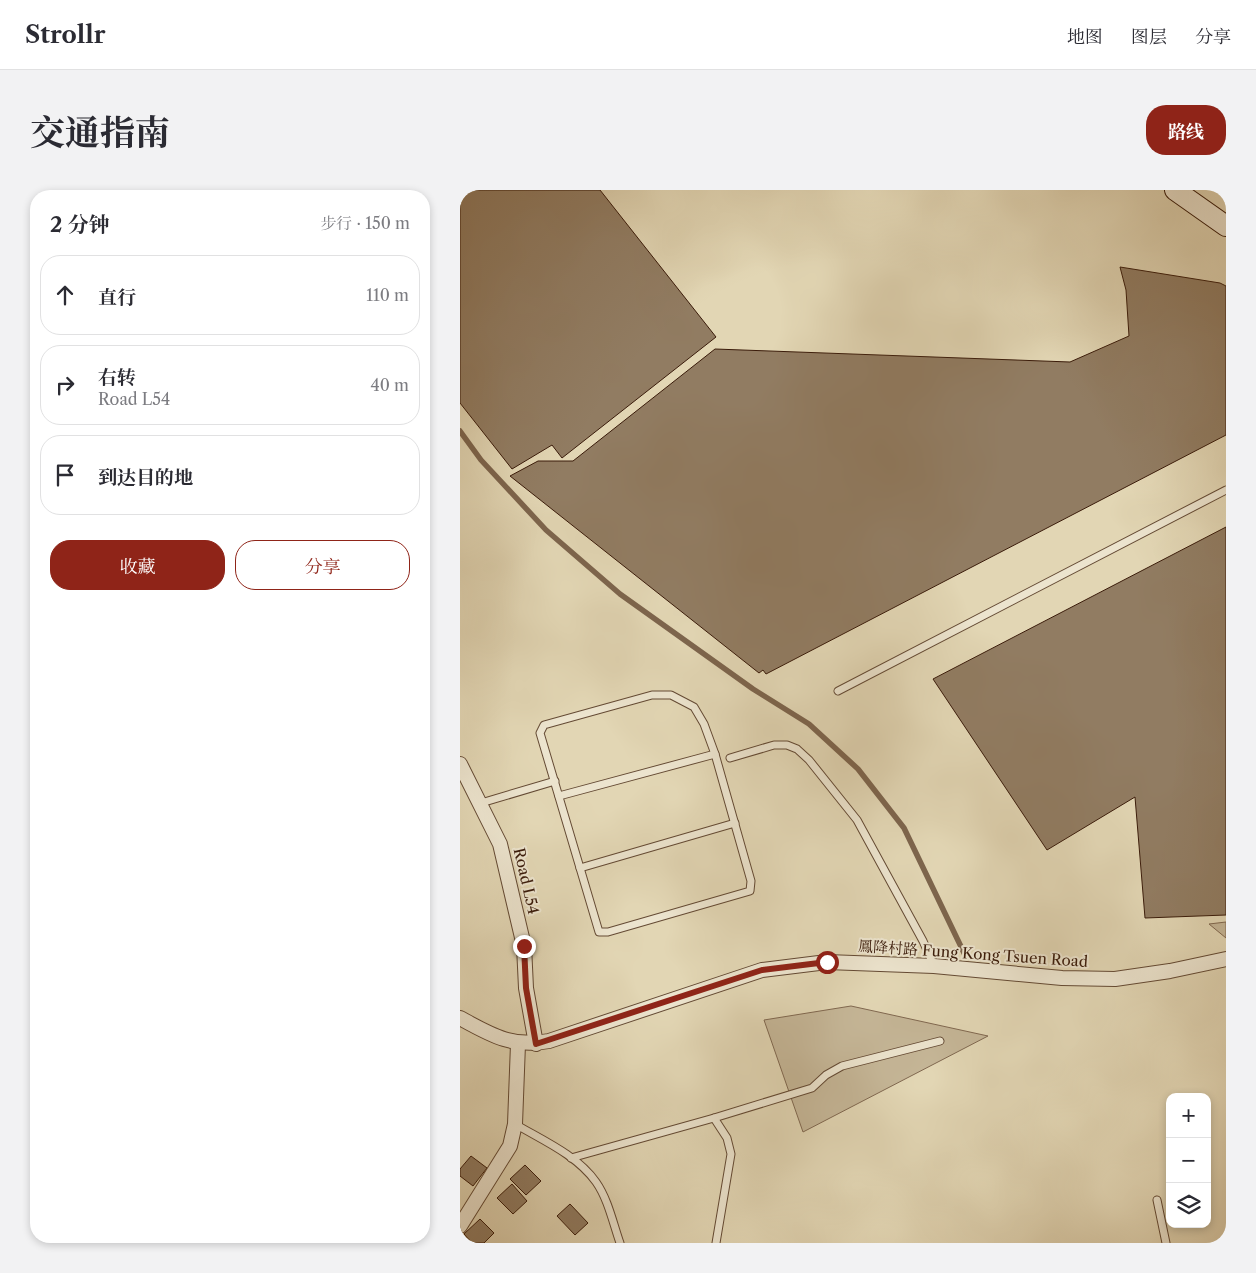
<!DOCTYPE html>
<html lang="zh">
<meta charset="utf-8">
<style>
:root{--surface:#fff;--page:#f2f2f3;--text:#2b2b33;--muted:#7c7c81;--line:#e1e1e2;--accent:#8f2418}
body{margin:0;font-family:"Libre Caslon Text","Noto Serif SC",serif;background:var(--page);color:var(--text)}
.controls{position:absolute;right:15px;bottom:15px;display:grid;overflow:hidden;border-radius:10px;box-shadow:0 2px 8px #0003}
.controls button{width:45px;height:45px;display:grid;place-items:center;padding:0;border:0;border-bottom:1px solid var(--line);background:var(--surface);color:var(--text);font:25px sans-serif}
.stop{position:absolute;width:15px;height:15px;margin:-11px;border:4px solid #8f2418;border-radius:50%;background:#fff}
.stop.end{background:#8f2418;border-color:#fff;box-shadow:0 1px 5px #0008}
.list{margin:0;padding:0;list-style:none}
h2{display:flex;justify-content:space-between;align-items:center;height:65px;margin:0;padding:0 20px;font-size:21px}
h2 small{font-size:16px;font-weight:400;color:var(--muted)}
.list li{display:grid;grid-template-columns:32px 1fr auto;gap:15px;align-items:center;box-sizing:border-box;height:80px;margin:0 10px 10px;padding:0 10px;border:1px solid var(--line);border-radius:20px}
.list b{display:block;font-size:19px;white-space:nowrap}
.list p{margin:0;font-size:16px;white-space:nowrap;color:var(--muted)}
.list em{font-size:16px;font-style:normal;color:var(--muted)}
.actions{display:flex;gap:10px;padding:15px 20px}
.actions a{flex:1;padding:11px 0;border:1px solid var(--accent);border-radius:20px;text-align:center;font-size:18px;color:var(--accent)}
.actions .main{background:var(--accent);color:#fff}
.icon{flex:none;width:28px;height:28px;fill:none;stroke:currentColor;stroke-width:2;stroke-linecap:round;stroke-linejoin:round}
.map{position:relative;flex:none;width:766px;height:1053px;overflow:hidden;border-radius:20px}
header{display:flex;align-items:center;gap:30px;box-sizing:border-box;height:70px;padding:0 25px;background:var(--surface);border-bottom:1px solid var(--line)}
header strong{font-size:24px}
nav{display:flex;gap:28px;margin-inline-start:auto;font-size:18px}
.intro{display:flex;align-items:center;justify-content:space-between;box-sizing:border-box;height:120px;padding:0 30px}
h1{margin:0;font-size:35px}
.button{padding:12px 22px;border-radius:20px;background:var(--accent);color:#fff;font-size:18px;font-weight:700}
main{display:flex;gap:30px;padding:0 30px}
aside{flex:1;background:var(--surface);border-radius:20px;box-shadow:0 2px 8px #0003}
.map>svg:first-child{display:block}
.green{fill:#c5b697;stroke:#806850}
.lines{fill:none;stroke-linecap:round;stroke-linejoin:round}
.stream{stroke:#7d654d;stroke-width:5.5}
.building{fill:#917c62;stroke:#3a1b0a}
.lane-casing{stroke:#644a34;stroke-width:9}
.street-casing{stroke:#644a34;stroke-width:16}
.secondary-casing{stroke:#3a1b0a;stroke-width:22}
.lane{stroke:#ece4ce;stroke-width:7}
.street{stroke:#ece4ce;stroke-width:14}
.secondary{stroke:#ece4ce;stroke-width:20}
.route{stroke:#8f2418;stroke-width:6}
.labels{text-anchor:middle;stroke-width:4;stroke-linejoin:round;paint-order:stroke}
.street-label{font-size:15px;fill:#3a1b0a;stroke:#ece4ce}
</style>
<header>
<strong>Strollr</strong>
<nav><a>地图</a><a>图层</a><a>分享</a></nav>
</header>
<div class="intro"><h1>交通指南</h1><a class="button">路线</a></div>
<main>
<aside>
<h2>2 分钟<small>步行 · 150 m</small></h2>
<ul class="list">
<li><svg class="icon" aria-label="ahead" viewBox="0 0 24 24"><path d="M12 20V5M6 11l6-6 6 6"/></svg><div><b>直行</b></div><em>110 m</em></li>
<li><svg class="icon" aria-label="right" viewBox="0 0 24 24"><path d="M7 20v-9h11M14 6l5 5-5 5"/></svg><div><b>右转</b><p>Road L54</p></div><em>40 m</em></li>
<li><svg class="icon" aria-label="arrive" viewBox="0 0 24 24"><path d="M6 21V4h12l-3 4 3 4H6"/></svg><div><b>到达目的地</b></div></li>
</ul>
<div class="actions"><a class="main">收藏</a><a>分享</a></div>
</aside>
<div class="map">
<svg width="766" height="1053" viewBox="0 0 766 1053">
<rect width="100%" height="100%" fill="#e2d6b4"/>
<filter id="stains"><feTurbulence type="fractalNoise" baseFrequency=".004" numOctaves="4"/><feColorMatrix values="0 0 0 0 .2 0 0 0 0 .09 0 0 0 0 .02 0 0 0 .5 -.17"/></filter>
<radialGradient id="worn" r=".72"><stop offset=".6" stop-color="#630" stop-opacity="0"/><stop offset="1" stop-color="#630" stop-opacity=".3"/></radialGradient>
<g class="green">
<polygon points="766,732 766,748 749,734"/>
<polygon points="391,816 528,846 343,942 304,830"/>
</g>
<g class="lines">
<polyline class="stream" points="0,241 21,270 86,340 160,404 293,499 349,534 398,579 444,638 505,765"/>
</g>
<g class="building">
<polygon points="0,0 140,0 256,147 102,268 92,255 52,279 0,213"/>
<polygon points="660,77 760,93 766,96 766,245 306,484 303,480 299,483 50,286 78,271 113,271 255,159 610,172 669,146 666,100"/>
<polygon points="766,337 766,725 685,728 675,607 587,660 473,489"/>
<polygon points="11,966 27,978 13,996 0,986 0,979"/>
<polygon points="65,975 81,991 66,1005 50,989"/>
<polygon points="52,994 67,1011 53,1024 37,1008"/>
<polygon points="110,1014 128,1033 115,1045 97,1026"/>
<polygon points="20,1029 34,1043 24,1053 12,1053 4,1044"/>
</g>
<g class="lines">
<g class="lane-casing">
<g id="lane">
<polyline points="378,501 766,300"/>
<polygon points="192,505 211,505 234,517 244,534 255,564 291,691 290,701 148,742 139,742 80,543 84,535"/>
<polyline points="270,568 314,555 327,555 337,559 349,570 397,630 463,751 474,776"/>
<polyline points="99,606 255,564"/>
<polyline points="21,613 95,591"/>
<polyline points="120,678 275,633"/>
<polyline points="254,928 352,898 366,885 382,876 480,851"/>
<path d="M55,934C82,950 117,965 136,992C148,1009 153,1033 160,1053"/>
<polyline points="111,968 254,928 267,948 271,964 256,1053"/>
<polyline points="697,1010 706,1053"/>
</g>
</g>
<g class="street-casing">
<g id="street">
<polyline points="0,574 40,654 64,756 66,798 76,854"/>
<path d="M0,828C31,845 52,858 89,851L302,780L367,772L474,776L602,788L655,789L710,781L766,769"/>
<polyline points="0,1036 50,956 55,934 58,854"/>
</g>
</g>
<g class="secondary-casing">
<polyline id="secondary" points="715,0 766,36"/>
</g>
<use href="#lane" class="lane"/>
<use href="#street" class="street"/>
<use href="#secondary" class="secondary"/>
</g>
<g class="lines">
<polyline class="route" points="64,756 66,798 76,854 302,780 367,772"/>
</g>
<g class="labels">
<g class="street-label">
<text transform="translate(66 691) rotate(77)" y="5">Road L54</text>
<text transform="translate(513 764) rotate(4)" y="5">鳳降村路 Fung Kong Tsuen Road</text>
</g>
</g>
<rect width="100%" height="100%" filter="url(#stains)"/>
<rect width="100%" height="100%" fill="url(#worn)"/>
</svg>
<div class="controls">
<button>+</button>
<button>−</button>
<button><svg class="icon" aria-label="layers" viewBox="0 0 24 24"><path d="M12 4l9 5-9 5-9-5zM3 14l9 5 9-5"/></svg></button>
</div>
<div class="stop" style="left:367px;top:772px"></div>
<div class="stop end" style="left:64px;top:756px"></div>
</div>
</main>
